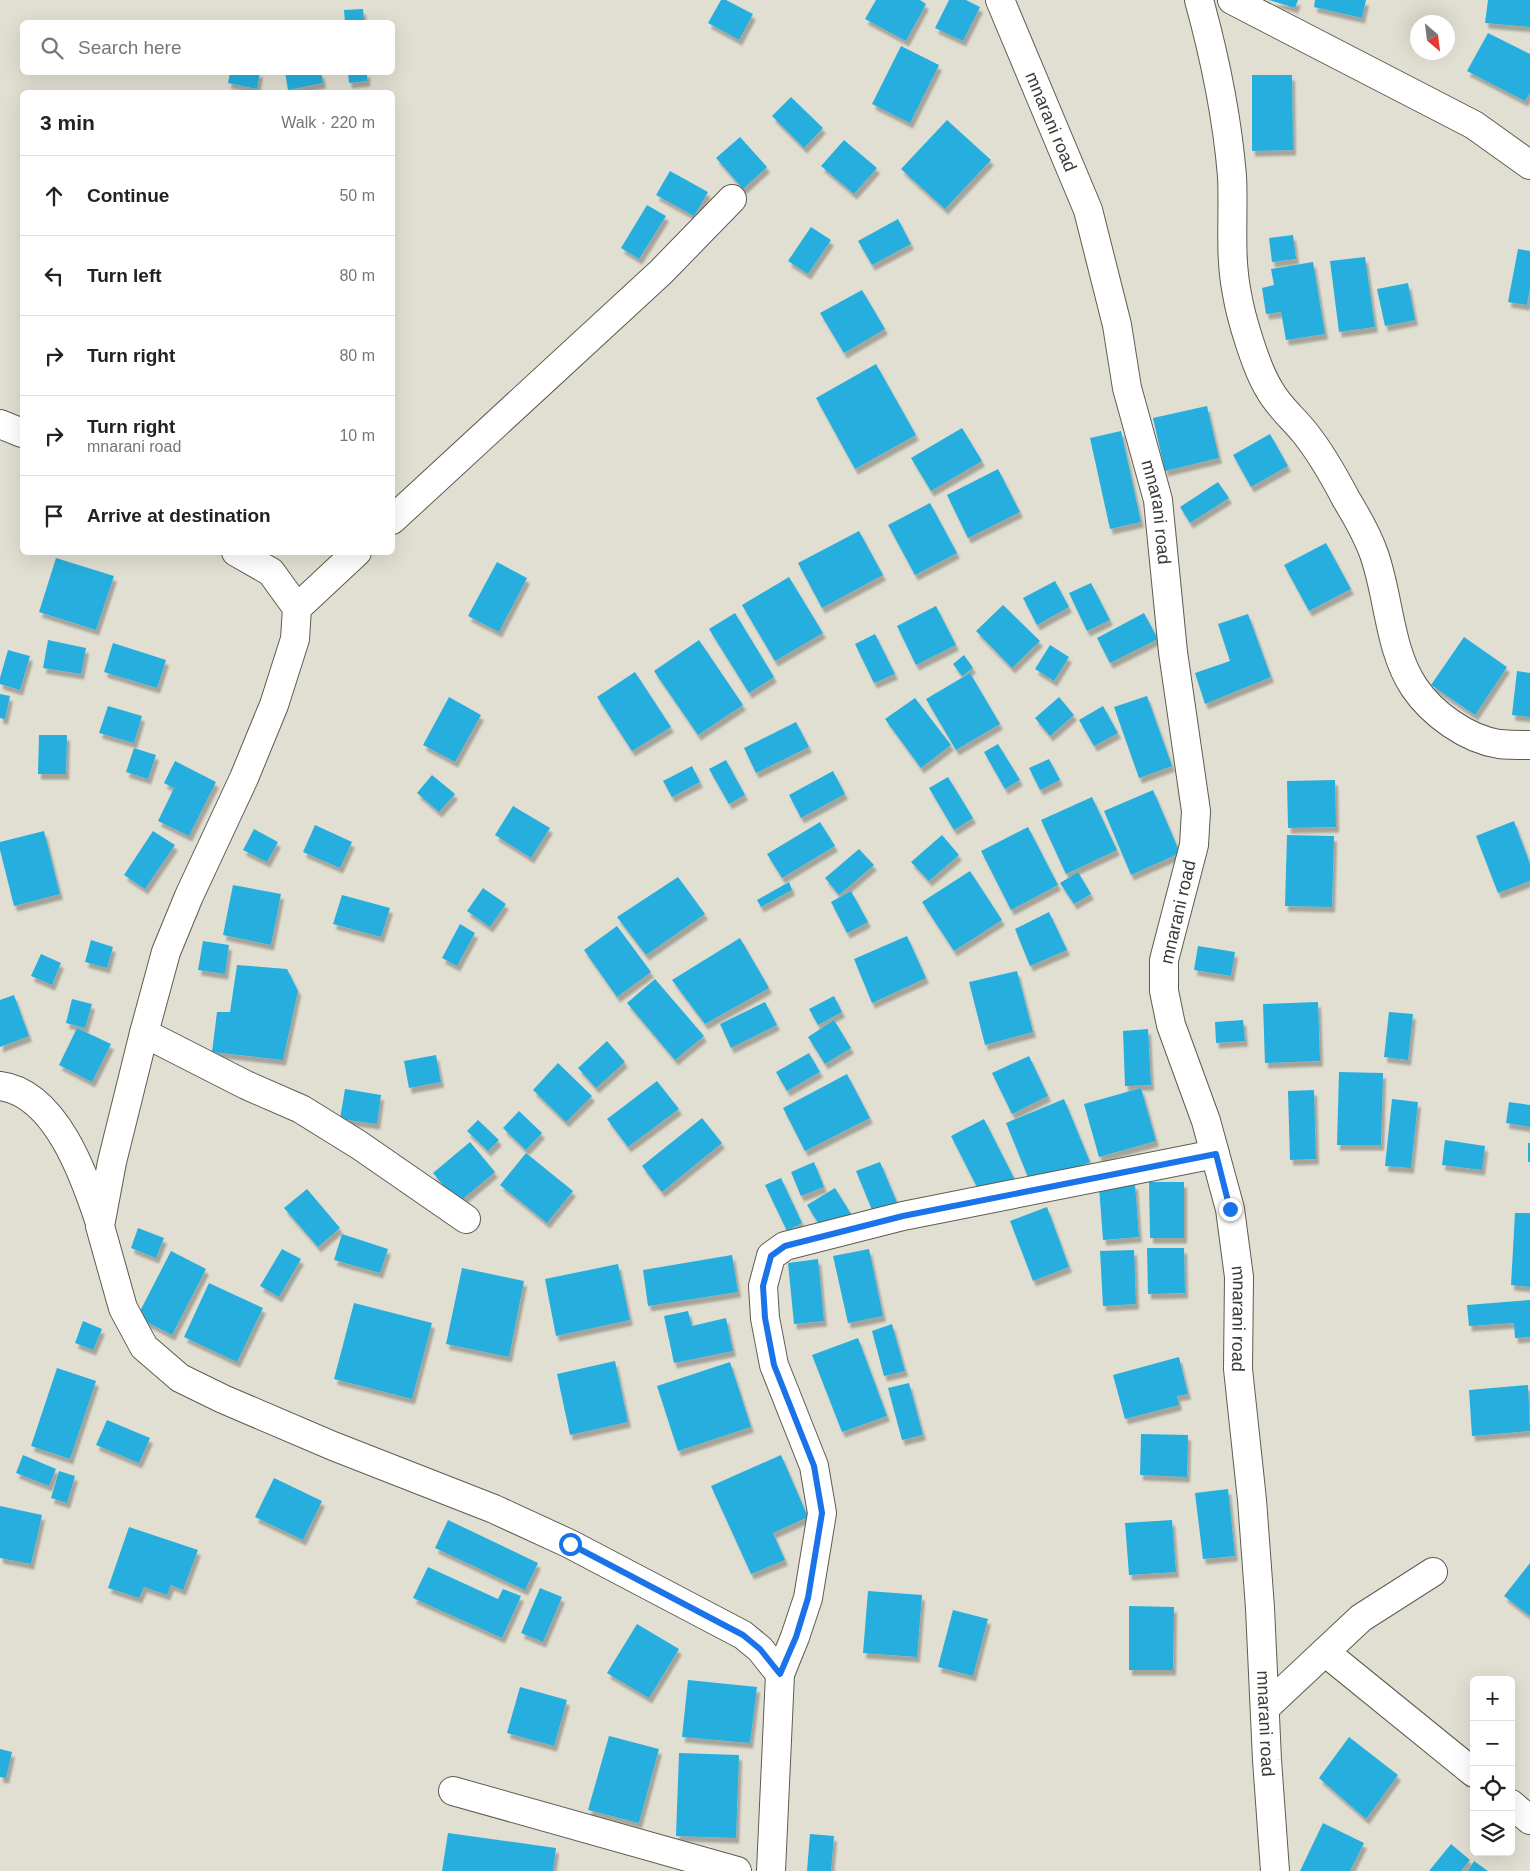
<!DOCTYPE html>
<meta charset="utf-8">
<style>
:root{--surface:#fff;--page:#f2f2f2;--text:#222;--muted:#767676;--line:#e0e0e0}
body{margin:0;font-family:Helvetica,sans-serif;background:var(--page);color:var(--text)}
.controls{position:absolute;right:15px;bottom:15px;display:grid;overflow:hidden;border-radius:8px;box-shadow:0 5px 20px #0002}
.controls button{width:45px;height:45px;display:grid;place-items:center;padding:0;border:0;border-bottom:1px solid var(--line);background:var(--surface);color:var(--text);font:25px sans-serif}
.compass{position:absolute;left:1410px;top:15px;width:45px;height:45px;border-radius:50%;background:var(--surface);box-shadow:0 5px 20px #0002;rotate:152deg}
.stop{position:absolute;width:15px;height:15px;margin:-11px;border:4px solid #1a73e8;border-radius:50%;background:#fff}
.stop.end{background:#1a73e8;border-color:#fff;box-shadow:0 1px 5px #0008}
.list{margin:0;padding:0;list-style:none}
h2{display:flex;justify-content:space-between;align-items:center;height:65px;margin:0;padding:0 20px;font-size:21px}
h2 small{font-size:16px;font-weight:400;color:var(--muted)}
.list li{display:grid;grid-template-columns:32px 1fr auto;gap:15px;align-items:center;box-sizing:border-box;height:80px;padding:0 20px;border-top:1px solid var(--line)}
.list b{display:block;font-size:19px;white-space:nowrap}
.list p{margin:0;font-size:16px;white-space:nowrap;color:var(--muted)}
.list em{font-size:16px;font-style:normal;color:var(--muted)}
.icon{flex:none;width:28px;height:28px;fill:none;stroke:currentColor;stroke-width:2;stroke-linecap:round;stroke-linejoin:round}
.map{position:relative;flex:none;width:1530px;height:1871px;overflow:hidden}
.search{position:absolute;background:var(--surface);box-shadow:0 5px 20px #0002;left:20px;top:20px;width:375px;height:55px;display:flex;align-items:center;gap:12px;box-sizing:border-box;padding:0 18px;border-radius:8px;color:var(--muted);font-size:19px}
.panel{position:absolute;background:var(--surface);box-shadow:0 5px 20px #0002;left:20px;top:90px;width:375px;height:465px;border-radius:8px}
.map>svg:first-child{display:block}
.building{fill:#27afde;filter:url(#shadow)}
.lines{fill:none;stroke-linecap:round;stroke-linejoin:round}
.minor-casing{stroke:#5e5c51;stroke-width:30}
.minor{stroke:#fff;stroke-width:28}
.route{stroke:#1a73e8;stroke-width:6}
.labels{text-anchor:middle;stroke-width:4;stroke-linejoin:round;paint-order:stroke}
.street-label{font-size:18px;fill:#3b3a35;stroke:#fff}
</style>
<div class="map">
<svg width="1530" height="1871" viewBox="0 0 1530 1871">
<defs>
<filter id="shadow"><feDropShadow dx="3" dy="5.5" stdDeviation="1" flood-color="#0004"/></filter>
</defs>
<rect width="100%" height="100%" fill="#e1dfd2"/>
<g class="building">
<polygon points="721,0 726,0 753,14 739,40 708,23"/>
<polygon points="876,0 920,0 926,4 906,41 865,19"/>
<polygon points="949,0 966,0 980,7 963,41 935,28"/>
<polygon points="1269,0 1298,0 1295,8"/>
<polygon points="1315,0 1366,0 1362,18 1314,7"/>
<polygon points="1488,0 1530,0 1530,27 1485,23"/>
<polygon points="363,9 364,22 345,22 344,10"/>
<polygon points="1488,33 1530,54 1530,93 1525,101 1467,71"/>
<polygon points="901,46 939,65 910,123 872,104"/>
<polygon points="230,72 260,72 257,89 228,83"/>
<polygon points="285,72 321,72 323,83 288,90"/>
<polygon points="348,72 367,72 367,81 349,83"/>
<polygon points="1252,75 1292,75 1293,150 1252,151"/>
<polygon points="791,97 823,128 804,148 772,116"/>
<polygon points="947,120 991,160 945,209 901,169"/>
<polygon points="740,137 767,167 743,189 716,158"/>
<polygon points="844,140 877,168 854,194 821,166"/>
<polygon points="670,171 708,192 694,216 656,195"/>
<polygon points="647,205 666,216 639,259 621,248"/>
<polygon points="898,219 911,244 872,265 858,241"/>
<polygon points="811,227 831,240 808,274 788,261"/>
<polygon points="1293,235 1296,259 1272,262 1269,238"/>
<polygon points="1518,249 1530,251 1530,288 1527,305 1508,302"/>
<polygon points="1365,257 1375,327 1339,332 1330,261"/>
<polygon points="1313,262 1325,334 1286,340 1281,312 1266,314 1262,288 1274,285 1271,269"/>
<polygon points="1408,283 1415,320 1385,326 1377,289"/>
<polygon points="862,290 885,329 844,353 820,313"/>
<polygon points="876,364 916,435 855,469 816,398"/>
<polygon points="1207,406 1219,458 1165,471 1153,418"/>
<polygon points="962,428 982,461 931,491 911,458"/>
<polygon points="1121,431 1141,522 1110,529 1090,438"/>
<polygon points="1270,434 1288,466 1251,487 1233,455"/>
<polygon points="998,469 1020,512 968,538 947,495"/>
<polygon points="1218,482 1229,498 1190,523 1180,507"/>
<polygon points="930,503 957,553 915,575 888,525"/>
<polygon points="859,531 883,575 822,608 798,563"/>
<polygon points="1326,543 1351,589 1309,611 1284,565"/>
<polygon points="56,558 114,576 96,630 39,612"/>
<polygon points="497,562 527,578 499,632 468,616"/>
<polygon points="789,577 823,633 775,661 742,605"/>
<polygon points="1055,581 1069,607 1037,625 1023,598"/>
<polygon points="1091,583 1110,620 1087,631 1069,593"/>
<polygon points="1003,605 1040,641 1012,668 976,631"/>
<polygon points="936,606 956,645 916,665 897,626"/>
<polygon points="735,613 774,677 749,693 709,629"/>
<polygon points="1144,613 1158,639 1110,663 1097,638"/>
<polygon points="1248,614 1271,677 1205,704 1195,673 1230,661 1218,624"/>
<polygon points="875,634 895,674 874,683 855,644"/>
<polygon points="1464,637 1507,667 1475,715 1431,685"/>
<polygon points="48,640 86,648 81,674 43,668"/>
<polygon points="699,640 743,705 698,735 654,671"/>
<polygon points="113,643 166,660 157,688 104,672"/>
<polygon points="1050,645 1069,657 1054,681 1035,669"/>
<polygon points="8,650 30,656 20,690 0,684 0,678"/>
<polygon points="964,655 973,668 962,676 953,664"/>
<polygon points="1517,671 1530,673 1530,717 1512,715"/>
<polygon points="635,672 671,727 632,751 597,697"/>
<polygon points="970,673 1000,724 956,750 926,699"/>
<polygon points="0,694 10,696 5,719 0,718"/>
<polygon points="1147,696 1172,766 1139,778 1114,707"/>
<polygon points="449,697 481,715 455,762 423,745"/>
<polygon points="1059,697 1074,715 1050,736 1035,718"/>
<polygon points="915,698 951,745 921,768 885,719"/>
<polygon points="108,706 142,716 134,743 99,733"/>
<polygon points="1103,706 1118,733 1094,746 1079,720"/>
<polygon points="796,722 809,747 756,773 744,748"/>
<polygon points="39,735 67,735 66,774 38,774"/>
<polygon points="998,744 1020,780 1005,789 984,752"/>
<polygon points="134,748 156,755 148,779 126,772"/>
<polygon points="1049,759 1060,780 1040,790 1029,768"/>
<polygon points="726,760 745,795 729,804 709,769"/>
<polygon points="175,761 216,782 189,836 158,821 174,788 164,783"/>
<polygon points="692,766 700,782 672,797 663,781"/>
<polygon points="833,771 845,794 801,818 789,795"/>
<polygon points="432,775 455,794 439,812 417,793"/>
<polygon points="948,777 973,818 954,830 929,788"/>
<polygon points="1335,780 1336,827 1288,828 1287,781"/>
<polygon points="1153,790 1180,853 1131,875 1104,811"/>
<polygon points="1092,797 1117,850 1066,874 1041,820"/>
<polygon points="513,806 550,828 531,858 495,835"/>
<polygon points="1514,821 1530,864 1530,881 1498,893 1476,836"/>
<polygon points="820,822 835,846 782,878 767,854"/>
<polygon points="315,825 352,842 340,868 303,852"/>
<polygon points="1028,827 1058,885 1011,910 981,851"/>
<polygon points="254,829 278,842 267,862 243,850"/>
<polygon points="44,831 60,894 14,906 0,850 0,842"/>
<polygon points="153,831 175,845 145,889 124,875"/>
<polygon points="942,835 959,855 929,881 911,862"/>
<polygon points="1287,835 1334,836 1332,907 1285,906"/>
<polygon points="859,849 874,865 839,895 825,878"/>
<polygon points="970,871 1002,920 954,951 922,902"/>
<polygon points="1078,872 1091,894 1074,904 1060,883"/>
<polygon points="678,877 705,914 646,955 617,917"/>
<polygon points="789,882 792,890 761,907 757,900"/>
<polygon points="233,885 281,894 271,945 223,935"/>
<polygon points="483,888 506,904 490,927 467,911"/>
<polygon points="851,891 868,922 847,933 831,902"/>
<polygon points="342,895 390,908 381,937 333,924"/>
<polygon points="1049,912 1067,950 1030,966 1015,929"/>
<polygon points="460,924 475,933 457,966 442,958"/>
<polygon points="617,926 651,972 617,997 584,950"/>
<polygon points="907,936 926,978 872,1003 854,959"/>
<polygon points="740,938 769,988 705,1024 672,980"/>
<polygon points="91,940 113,947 107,968 85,962"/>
<polygon points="203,941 229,945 225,974 198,970"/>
<polygon points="1198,946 1235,952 1231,976 1194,970"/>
<polygon points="41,954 61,963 52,985 31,976"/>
<polygon points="237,965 287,969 298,991 283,1060 212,1052 217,1012 230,1012"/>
<polygon points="1017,971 1033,1032 985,1045 969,982"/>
<polygon points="655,979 704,1036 675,1060 627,1003"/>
<polygon points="14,995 29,1036 0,1047 0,1000"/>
<polygon points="834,996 842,1012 818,1025 809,1009"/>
<polygon points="72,999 92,1004 85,1028 66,1023"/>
<polygon points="765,1002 777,1025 731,1048 720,1024"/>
<polygon points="1318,1002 1320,1061 1265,1063 1263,1004"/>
<polygon points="1389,1012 1413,1014 1408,1060 1384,1057"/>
<polygon points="834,1020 851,1048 825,1064 808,1037"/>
<polygon points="1243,1020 1245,1041 1216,1043 1215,1022"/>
<polygon points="77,1028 111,1044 92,1082 59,1065"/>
<polygon points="1148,1029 1151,1085 1125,1086 1123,1031"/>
<polygon points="607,1041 625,1062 596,1088 578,1068"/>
<polygon points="809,1053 820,1072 787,1091 776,1072"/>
<polygon points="436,1055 441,1082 409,1088 404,1061"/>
<polygon points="1029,1056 1048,1096 1012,1114 992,1073"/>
<polygon points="558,1063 592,1096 566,1122 533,1090"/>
<polygon points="1339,1072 1383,1073 1381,1145 1337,1145"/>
<polygon points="847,1074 870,1118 805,1151 783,1108"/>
<polygon points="657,1081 679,1109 628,1147 607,1119"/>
<polygon points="1141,1088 1156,1141 1099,1157 1084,1104"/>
<polygon points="345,1089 381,1095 377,1124 340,1119"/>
<polygon points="1314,1090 1316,1159 1290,1160 1288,1091"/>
<polygon points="1064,1099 1090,1162 1032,1187 1006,1123"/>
<polygon points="1392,1099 1418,1102 1411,1168 1385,1166"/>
<polygon points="1509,1102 1530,1105 1530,1127 1506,1123"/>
<polygon points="519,1111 542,1133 526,1150 503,1128"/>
<polygon points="702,1118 722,1143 662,1192 642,1166"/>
<polygon points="984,1119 1015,1180 982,1197 951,1136"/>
<polygon points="478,1120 499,1140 488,1151 467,1131"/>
<polygon points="1445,1140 1485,1146 1482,1170 1442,1165"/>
<polygon points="470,1142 495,1172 458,1203 433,1173"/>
<rect x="1528" y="1143" width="2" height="19"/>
<polygon points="526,1153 573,1191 547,1223 500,1185"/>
<polygon points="814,1162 824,1187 801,1196 791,1172"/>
<polygon points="880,1162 899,1207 875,1217 856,1171"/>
<polygon points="781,1178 802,1223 787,1231 765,1185"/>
<polygon points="1149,1182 1184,1182 1184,1238 1150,1238"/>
<polygon points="1135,1184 1139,1237 1103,1240 1099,1187"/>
<polygon points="835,1188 853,1217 825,1234 807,1205"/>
<polygon points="307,1189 340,1228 318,1247 284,1208"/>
<polygon points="1047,1207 1069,1267 1033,1281 1010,1221"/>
<polygon points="1515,1213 1530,1213 1530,1287 1511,1285"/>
<polygon points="138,1228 164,1238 156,1258 131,1248"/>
<polygon points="342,1234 388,1249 380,1273 334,1260"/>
<polygon points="1147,1248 1184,1248 1185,1293 1148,1294"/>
<polygon points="282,1249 301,1259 279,1297 260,1286"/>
<polygon points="869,1249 883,1316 848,1323 833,1256"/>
<polygon points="1134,1250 1136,1304 1103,1306 1100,1251"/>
<polygon points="171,1251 206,1269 172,1335 137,1317"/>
<polygon points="732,1255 738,1292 648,1306 643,1270"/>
<polygon points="818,1259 824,1321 794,1324 788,1263"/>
<polygon points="618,1264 630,1320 556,1336 545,1279"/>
<polygon points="462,1268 524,1281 509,1357 446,1344"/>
<polygon points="209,1283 263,1308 237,1362 184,1337"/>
<polygon points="1530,1300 1530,1337 1515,1338 1514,1323 1469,1326 1467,1305"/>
<polygon points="354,1303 432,1323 412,1399 334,1379"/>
<polygon points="688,1311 692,1326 726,1318 733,1351 674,1363 664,1316"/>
<polygon points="83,1321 102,1329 93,1350 75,1343"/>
<polygon points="892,1324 905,1371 884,1376 872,1331"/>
<polygon points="858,1338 887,1416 842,1432 812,1355"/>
<polygon points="1179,1357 1188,1394 1177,1396 1179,1405 1125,1419 1113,1375"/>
<polygon points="615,1361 628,1422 570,1435 557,1374"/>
<polygon points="730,1362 751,1427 678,1451 657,1386"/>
<polygon points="57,1368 96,1381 70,1459 31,1446"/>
<polygon points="909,1383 923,1435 902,1440 888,1388"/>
<polygon points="1528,1385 1530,1431 1472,1436 1469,1390"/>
<polygon points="107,1420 150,1438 139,1463 96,1445"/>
<polygon points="1141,1434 1188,1435 1187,1477 1140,1475"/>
<polygon points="23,1455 56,1469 49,1486 16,1473"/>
<polygon points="781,1455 808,1517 773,1533 785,1560 751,1574 711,1486"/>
<polygon points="59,1471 75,1476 67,1503 51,1498"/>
<polygon points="274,1478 322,1501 303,1540 255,1517"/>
<polygon points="1228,1489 1235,1556 1203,1559 1195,1493"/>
<polygon points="0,1506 42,1515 31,1564 0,1558"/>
<polygon points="448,1520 538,1563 525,1590 435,1548"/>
<polygon points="1172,1520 1176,1572 1129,1575 1125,1523"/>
<polygon points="129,1527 198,1550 183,1590 171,1585 167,1595 144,1587 139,1598 108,1588"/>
<polygon points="1530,1563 1530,1616 1504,1596"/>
<polygon points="428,1567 498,1599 503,1589 521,1596 502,1638 413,1598"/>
<polygon points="540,1588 562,1597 543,1642 521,1633"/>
<polygon points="868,1591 922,1595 917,1657 863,1653"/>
<polygon points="1129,1606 1174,1607 1173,1670 1129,1670"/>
<polygon points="953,1610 988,1619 973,1676 938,1667"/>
<polygon points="637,1624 679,1649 649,1698 607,1673"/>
<polygon points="688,1680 757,1687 750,1743 682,1737"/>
<polygon points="520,1687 567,1700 554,1746 507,1733"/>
<polygon points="609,1736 659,1749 639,1823 588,1810"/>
<polygon points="1349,1737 1398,1775 1366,1819 1319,1778"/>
<polygon points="0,1749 12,1752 6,1778 0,1777"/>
<polygon points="679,1753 739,1755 736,1838 676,1836"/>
<polygon points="1323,1823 1364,1843 1350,1871 1300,1871"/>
<polygon points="448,1833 556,1848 553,1871 442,1871"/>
<polygon points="810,1834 834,1836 831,1871 807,1871"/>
<polygon points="1451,1844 1470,1860 1461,1871 1429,1871"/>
<polygon points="1474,1861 1488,1871 1468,1871"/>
</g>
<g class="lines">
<g class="minor-casing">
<g id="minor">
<path id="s1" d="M1000,0L1088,210L1117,325L1127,388L1158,500L1173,652L1196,811L1194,845L1164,960V991L1171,1025L1206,1121L1230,1209L1239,1277L1238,1369L1252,1500L1260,1608L1267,1760L1275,1871"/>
<path d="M1199,0C1215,58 1227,116 1232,176C1234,215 1229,255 1237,294C1241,318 1256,368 1269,389C1278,406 1293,418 1305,433C1321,453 1334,476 1346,499C1357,517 1367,534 1374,554C1389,596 1389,650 1414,687C1432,714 1467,739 1499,744C1509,745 1520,745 1530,745"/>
<polyline points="1232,0 1474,125 1530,165"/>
<polyline points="0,424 22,433"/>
<polyline points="392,520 661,272 732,199"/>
<polyline points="236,552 271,572 297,608 295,639 274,705 244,778 189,896 166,952 144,1033 112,1162 100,1226 123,1308 144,1347 180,1378 223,1399 333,1446 494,1509 570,1544 743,1635 760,1649 780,1674 771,1871"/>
<polyline points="297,608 357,552"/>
<polyline points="144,1033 246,1085 301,1109 359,1145 466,1219"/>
<path d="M0,1086C56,1093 85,1177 100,1223"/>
<polyline points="1325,1652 1474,1773"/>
<polyline points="780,1674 795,1637 808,1598 822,1513 814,1466 774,1365 765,1318 763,1286 771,1256 785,1246 903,1216 1215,1154"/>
<polyline points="1266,1707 1361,1618 1433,1572"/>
<polyline points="453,1791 737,1871"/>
<polyline points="1511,1804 1530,1820"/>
</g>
</g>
<use href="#minor" class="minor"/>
</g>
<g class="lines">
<polyline class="route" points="570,1544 743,1635 760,1649 780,1674 796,1637 808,1598 822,1513 814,1466 774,1365 765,1318 763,1286 771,1256 785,1246 903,1216 1216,1154 1230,1209"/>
</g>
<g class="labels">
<g class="street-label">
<text dy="6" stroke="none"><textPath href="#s1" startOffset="132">mnarani road</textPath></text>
<text dy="6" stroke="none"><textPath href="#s1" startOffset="538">mnarani road</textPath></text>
<text transform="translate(1178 912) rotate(-77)" y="6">mnarani road</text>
<text dy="6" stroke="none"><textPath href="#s1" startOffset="1362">mnarani road</textPath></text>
<text dy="6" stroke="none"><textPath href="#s1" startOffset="1768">mnarani road</textPath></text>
</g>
</g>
</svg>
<div class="controls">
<button>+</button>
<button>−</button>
<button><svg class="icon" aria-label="locate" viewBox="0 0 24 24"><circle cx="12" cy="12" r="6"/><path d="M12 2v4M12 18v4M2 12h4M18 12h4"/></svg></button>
<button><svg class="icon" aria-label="layers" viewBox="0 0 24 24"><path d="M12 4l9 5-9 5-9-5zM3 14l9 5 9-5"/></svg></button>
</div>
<svg class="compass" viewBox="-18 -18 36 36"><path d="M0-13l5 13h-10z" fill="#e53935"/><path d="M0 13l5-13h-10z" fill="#767676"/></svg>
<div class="stop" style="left:570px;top:1544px"></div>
<div class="stop end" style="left:1230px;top:1209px"></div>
<div class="search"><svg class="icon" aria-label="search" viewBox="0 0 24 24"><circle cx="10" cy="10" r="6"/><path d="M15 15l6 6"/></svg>Search here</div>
<section class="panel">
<h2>3 min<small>Walk · 220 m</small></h2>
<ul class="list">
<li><svg class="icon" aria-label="ahead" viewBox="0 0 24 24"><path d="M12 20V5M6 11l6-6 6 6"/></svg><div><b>Continue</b></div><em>50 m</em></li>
<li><svg class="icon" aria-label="left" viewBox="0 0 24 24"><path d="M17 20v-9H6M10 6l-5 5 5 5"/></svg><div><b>Turn left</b></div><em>80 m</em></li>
<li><svg class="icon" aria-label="right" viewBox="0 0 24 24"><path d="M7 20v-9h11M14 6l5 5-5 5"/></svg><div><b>Turn right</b></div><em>80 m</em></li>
<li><svg class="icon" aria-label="right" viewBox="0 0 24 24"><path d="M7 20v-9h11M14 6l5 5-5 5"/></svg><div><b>Turn right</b><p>mnarani road</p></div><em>10 m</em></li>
<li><svg class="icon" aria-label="arrive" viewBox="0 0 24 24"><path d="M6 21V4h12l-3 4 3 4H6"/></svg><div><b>Arrive at destination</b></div></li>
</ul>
</section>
</div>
